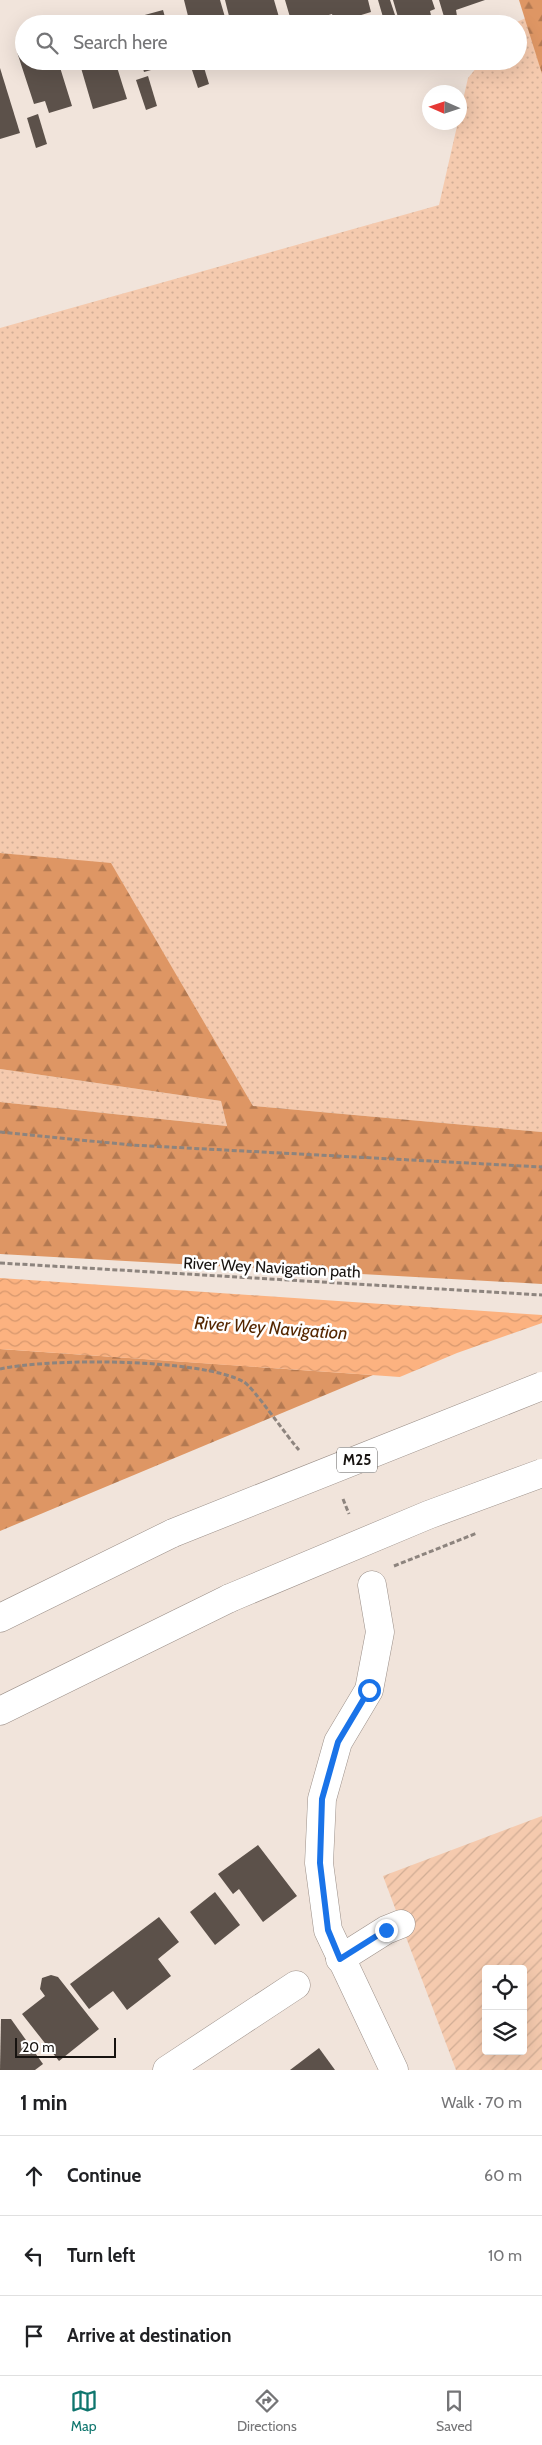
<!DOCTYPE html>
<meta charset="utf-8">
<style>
:root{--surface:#fff;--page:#f6f6f6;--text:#202124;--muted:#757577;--line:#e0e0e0;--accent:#0f766e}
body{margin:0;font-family:Cabin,sans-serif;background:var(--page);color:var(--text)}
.controls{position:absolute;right:15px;bottom:15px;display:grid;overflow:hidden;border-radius:5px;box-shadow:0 5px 20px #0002}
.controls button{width:45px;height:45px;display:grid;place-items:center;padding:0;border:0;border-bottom:1px solid var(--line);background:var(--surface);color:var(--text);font:25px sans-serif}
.compass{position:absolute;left:422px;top:85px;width:45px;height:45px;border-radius:50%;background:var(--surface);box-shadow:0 5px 20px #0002;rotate:273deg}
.scale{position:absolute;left:15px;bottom:12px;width:101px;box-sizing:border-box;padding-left:5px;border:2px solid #171310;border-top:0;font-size:14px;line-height:18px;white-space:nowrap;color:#171310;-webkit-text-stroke:4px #fff;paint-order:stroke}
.stop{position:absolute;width:15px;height:15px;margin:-11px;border:4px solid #1a73e8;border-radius:50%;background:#fff}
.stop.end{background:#1a73e8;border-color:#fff;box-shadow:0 1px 5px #0008}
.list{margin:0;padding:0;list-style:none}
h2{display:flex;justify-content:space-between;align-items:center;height:65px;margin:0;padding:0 20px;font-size:21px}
h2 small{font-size:16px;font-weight:400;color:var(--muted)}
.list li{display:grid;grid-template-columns:32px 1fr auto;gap:15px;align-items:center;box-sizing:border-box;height:80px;padding:0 20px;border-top:1px solid var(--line)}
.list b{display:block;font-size:19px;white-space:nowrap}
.list em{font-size:16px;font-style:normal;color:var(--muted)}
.icon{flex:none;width:28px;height:28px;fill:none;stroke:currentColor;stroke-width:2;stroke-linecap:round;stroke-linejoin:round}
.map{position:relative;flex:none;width:542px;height:2070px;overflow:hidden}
.search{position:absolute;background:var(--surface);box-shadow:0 5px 20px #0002;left:15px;right:15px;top:15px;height:55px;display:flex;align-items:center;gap:12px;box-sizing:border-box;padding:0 18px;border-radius:28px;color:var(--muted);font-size:19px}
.sheet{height:305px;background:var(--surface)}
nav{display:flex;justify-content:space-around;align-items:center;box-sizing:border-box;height:70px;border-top:1px solid var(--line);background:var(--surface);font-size:14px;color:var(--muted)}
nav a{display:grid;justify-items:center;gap:2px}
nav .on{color:var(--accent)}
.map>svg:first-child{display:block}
.grass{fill:url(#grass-dots)}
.forest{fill:url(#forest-firs)}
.garden{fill:url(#garden-furrows);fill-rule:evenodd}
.water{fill:url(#water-waves)}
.pier{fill:#f1e4db}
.building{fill:#5c514a}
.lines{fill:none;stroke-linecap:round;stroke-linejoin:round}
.minor-casing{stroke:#9c9089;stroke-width:29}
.highway-casing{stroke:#9c9089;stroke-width:29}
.path{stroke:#8d847e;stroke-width:3;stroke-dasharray:5 2.5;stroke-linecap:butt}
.minor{stroke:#fff;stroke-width:28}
.highway{stroke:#fff;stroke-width:28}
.highway-bridge-casing{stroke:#9c9089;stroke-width:29;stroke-linecap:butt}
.highway-bridge{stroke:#fff;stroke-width:28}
.route{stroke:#1a73e8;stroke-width:6}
.labels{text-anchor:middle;stroke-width:5;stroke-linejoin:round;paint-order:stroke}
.shield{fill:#fff;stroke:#5d5a58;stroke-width:1}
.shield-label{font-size:15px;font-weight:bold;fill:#171310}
.street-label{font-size:16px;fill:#171310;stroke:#fff}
.water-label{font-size:18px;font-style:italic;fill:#552700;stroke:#fff}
</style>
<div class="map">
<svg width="542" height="2070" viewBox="0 0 542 2070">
<defs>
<pattern id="grass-dots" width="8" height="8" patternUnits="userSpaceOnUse" patternTransform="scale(1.25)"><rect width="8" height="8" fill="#f5caae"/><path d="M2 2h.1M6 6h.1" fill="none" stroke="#d1ad95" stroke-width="1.8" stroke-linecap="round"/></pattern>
<pattern id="forest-firs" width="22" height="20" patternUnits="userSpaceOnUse" patternTransform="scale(1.25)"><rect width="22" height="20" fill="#de9664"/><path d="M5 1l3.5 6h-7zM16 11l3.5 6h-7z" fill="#b37951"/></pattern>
<pattern id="garden-furrows" width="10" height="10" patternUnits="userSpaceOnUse" patternTransform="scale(1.25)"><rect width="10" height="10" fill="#f5caae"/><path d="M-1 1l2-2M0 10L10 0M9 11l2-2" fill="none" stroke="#d1ad95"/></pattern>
<pattern id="water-waves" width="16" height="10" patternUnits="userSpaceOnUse" patternTransform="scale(1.25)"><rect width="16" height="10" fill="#fcb280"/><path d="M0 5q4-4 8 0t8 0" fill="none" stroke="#d7986e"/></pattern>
</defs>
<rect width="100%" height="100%" fill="#f1e4db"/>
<g class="grass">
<polygon points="526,18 542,74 542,1132 253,1106 111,864 0,853 0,328 439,205 468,78 482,61 518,61 518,24 512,24"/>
<polygon points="0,1069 221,1101 227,1126 0,1102"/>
</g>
<g class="forest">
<polygon points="519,0 542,0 542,74"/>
<polygon points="0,853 111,863 253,1106 542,1132 542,1284 0,1254 0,1102 227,1126 221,1101 0,1069"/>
<polygon points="0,1349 373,1375 0,1531"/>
</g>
<path class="garden" d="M542,1816V2070H456L383,1876ZM486,1969H523V2051H486Z"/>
<polygon class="water" points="0,1278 542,1315 542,1387 0,1349"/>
<polygon class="pier" points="542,1323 542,1389 395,1379 457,1353"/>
<g class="building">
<polygon points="184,0 220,0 227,24 190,24"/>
<polygon points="225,0 274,0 281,24 231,24"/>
<polygon points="285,0 368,0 371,12 358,16 360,24 335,24 332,14 319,18 321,24 292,24"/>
<polygon points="378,0 390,0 398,24 385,24"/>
<polygon points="393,0 432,0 435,9 430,11 433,24 400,24"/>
<polygon points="439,0 485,0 456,10 457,16 445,20"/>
<polygon points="163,10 167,24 131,24 130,19"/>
<polygon points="24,50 24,61 58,61 72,106 49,113 45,101 34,104 17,52"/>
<polygon points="79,61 115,61 127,99 93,109"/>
<polygon points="141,61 179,61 179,62 144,72"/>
<polygon points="189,61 202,61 209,84 198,88"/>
<polygon points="0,68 20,133 0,139"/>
<polygon points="148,76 157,106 146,110 136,80"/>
<polygon points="38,114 47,144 36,148 27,118"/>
<polygon points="258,1845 297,1896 263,1922 239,1889 233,1894 218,1874"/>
<polygon points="215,1892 240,1925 215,1945 190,1912"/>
<polygon points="159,1917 179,1942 158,1959 171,1976 127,2010 113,1991 89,2009 70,1984"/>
<polygon points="51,1975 58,1977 99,2029 59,2061 22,2014 45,1996 40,1989 42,1978"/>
<polygon points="1,2019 11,2019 43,2064 35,2070 0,2070"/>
<polygon points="319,2048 335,2070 290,2070"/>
</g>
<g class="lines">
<g class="minor-casing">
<g id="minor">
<polyline points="372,1585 380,1632 369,1690 338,1742 322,1799 319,1863 328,1930 394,2070"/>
<polyline points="340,1959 386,1930 401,1924"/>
<polyline points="167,2070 296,1985"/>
</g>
</g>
<g class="highway-casing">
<g id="highway">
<polyline points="0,1618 173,1533"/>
<polyline points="0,1711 230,1598"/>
</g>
</g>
<g class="path">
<polyline points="0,1132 131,1145 542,1167"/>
<polyline points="0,1263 542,1295"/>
<path d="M0,1369C49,1358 201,1358 244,1382C253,1387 288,1438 299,1450"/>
<polyline points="343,1499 349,1514"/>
<polyline points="394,1566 477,1533"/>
</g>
<use href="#minor" class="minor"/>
<use href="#highway" class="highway"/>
<g class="highway-bridge-casing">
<g id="highway-bridge">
<polyline points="173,1533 542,1386"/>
<polyline points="230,1598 428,1515 542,1473"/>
</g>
</g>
<use href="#highway-bridge" class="highway-bridge"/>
</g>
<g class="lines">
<polyline class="route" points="369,1690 338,1742 322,1799 320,1863 328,1930 340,1959 386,1930"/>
</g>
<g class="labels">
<rect class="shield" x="337" y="1447.5" width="40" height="25" rx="4"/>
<g class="shield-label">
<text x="357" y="1465">M25</text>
</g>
<g class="street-label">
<text transform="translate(272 1267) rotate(3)" y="6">River Wey Navigation path</text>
</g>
<g class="water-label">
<text transform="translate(271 1328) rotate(4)" y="6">River Wey Navigation</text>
</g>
</g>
</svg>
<div class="controls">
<button><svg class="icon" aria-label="locate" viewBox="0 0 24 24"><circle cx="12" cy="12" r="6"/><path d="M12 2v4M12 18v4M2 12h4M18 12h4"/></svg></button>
<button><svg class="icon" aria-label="layers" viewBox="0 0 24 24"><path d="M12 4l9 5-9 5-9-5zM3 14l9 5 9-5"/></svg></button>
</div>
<svg class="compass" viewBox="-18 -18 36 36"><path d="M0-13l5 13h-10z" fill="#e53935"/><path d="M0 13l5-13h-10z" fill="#757577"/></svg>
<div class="scale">20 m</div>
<div class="stop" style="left:369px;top:1690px"></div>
<div class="stop end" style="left:386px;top:1930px"></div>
<div class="search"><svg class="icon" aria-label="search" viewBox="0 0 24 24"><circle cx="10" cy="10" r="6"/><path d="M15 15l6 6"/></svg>Search here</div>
</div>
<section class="sheet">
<h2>1 min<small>Walk · 70 m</small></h2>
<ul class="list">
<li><svg class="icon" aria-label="ahead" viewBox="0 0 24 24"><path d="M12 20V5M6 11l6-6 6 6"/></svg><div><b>Continue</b></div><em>60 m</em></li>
<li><svg class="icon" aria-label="left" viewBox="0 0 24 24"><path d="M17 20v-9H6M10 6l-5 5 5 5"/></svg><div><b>Turn left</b></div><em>10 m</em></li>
<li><svg class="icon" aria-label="arrive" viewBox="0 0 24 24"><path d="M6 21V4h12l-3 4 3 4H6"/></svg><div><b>Arrive at destination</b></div></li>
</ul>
</section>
<nav>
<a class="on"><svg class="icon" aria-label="map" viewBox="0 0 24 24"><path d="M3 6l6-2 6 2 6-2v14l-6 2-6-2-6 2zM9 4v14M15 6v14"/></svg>Map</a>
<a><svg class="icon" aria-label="directions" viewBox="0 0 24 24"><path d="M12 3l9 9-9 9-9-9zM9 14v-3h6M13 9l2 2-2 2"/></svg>Directions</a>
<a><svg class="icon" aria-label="saved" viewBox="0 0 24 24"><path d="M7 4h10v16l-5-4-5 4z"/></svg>Saved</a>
</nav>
